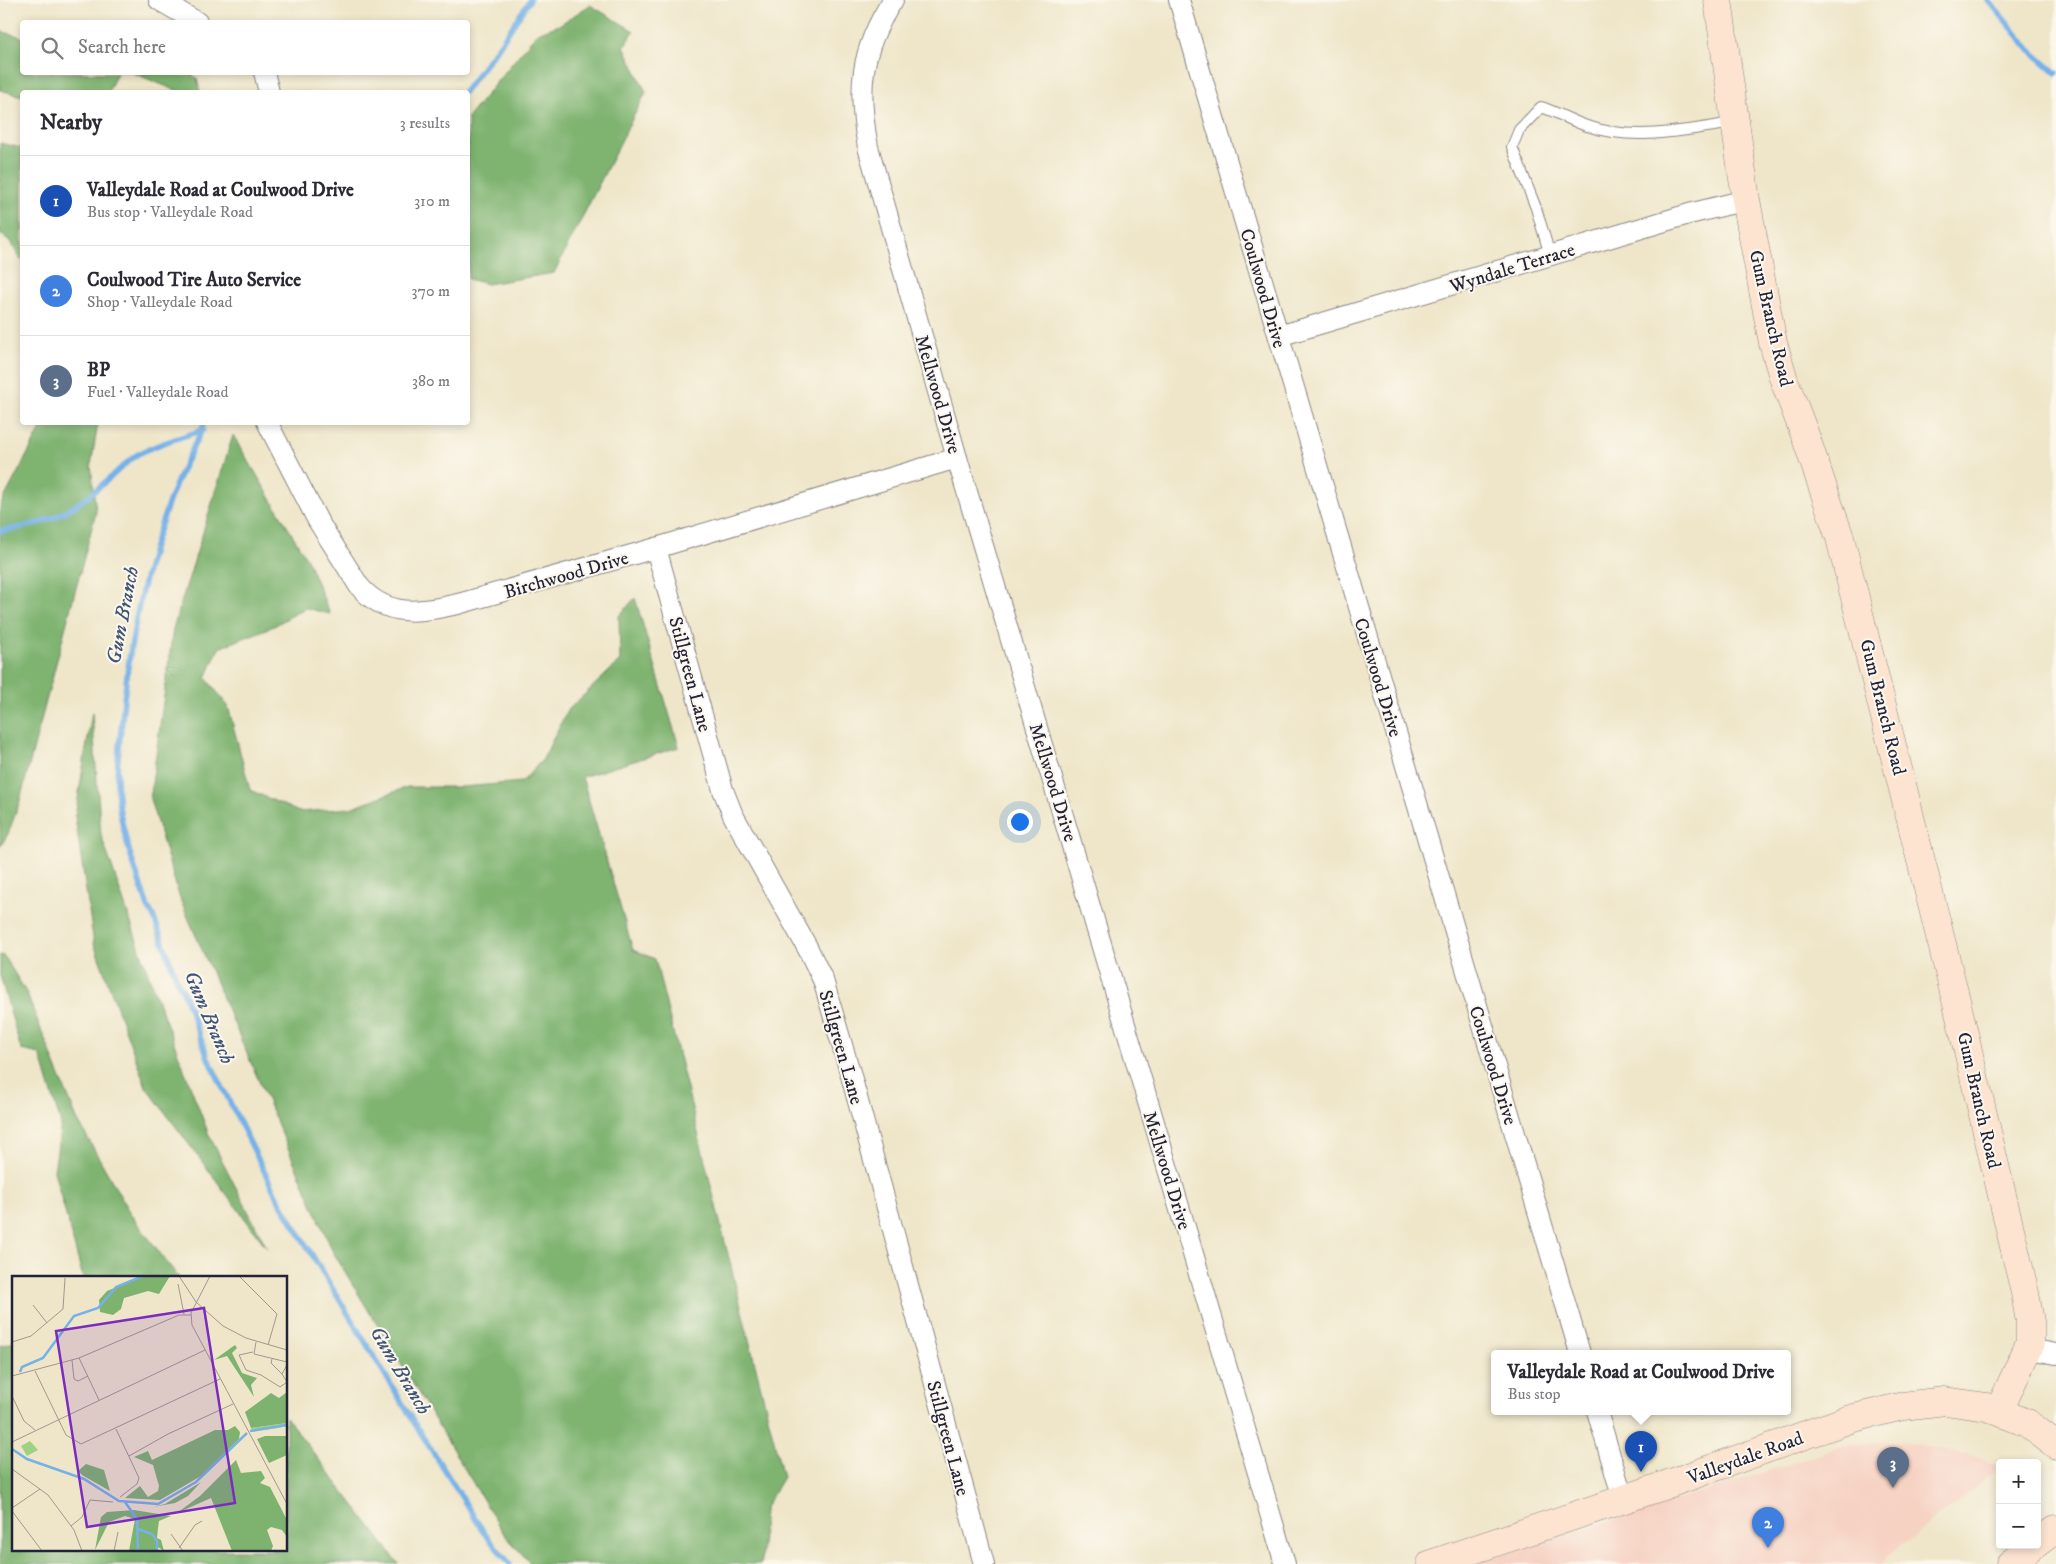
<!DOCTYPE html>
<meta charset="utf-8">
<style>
:root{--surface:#fff;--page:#f2f2f3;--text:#2b2b33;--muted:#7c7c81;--line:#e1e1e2;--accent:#db2777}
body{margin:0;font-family:"IM FELL DW Pica",serif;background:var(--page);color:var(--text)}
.controls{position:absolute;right:15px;bottom:15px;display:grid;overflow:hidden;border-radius:5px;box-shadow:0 2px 8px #0003}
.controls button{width:45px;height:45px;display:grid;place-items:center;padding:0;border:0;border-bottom:1px solid var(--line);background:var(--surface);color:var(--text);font:25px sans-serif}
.you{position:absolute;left:1019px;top:821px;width:18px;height:18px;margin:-12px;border:4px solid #fff;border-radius:50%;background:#1a73e8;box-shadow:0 0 0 8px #1a73e833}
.badge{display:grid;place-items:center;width:32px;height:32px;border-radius:50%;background:var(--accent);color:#fff;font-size:16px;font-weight:700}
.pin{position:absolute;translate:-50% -41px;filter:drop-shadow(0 1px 2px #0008)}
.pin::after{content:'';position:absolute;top:26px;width:18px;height:15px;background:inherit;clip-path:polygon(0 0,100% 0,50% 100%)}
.popup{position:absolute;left:1491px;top:1350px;width:300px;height:65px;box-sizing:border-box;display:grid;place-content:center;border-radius:5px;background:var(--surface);filter:drop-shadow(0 1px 4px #0005);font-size:16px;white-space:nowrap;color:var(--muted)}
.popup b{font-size:19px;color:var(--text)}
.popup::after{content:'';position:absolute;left:50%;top:100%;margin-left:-10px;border:10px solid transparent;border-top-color:var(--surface)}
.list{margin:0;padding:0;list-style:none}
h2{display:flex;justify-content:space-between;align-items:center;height:65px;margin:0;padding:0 20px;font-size:21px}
h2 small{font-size:16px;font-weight:400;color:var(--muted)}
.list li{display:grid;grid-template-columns:32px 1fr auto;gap:15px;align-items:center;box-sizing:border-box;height:90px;padding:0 20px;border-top:1px solid var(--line)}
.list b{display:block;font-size:19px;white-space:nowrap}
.list p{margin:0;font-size:16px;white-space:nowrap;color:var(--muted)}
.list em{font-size:16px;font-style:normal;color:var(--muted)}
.icon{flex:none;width:28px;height:28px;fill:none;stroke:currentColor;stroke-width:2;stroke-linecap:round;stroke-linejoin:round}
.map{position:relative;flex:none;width:2056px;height:1564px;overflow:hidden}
.search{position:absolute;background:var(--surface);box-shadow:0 2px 8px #0003;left:20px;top:20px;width:450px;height:55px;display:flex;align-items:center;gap:12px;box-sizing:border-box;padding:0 18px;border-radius:5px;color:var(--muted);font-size:19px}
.panel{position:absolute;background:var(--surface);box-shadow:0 2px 8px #0003;left:20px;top:90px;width:450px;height:335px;border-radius:5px}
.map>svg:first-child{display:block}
.built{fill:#f6d2c3}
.forest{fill:#7eb36f;stroke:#506a55}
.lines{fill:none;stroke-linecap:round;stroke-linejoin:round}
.stream{stroke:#76b1e7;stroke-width:5.5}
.lane-casing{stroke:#888482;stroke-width:12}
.street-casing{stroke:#888482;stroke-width:22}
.secondary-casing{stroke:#888482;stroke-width:29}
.lane{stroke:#fff;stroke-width:10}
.street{stroke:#fff;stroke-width:20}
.secondary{stroke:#fde4d1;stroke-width:28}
.labels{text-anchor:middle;stroke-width:4;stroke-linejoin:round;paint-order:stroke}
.street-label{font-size:19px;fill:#22223b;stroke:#fbf7ec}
.water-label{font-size:20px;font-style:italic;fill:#3f5477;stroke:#fbf7ec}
.inset-river{fill:none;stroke:#76b1e7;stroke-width:2.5}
.inset-road{fill:none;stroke:#9d9890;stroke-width:1}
.view{fill:#7b2cbf;fill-opacity:0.15;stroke:#7b2cbf;stroke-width:2.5}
.inset-edge{fill:none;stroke:#22223b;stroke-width:2.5}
</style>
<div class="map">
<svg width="2056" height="1564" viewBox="0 0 2056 1564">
<rect width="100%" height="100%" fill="#fbf7ec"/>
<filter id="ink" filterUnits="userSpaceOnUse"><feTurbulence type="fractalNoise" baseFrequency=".02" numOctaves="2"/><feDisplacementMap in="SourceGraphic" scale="10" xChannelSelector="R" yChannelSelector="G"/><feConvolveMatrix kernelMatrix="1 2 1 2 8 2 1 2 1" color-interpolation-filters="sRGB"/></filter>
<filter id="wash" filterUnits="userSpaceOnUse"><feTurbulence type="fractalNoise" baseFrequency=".0096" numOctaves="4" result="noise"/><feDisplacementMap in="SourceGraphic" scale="20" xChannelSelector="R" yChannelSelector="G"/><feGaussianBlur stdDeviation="1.12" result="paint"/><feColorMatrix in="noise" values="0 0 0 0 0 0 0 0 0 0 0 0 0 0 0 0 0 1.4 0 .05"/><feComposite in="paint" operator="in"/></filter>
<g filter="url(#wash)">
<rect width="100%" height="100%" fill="#efe6c9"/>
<polygon class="built" points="1876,1441 1917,1444 1967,1454 2000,1466 2000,1468 1879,1564 1473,1564 1846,1446"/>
<g class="forest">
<polygon points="590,5 634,31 624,46 646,92 554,273 487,284 468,279 468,117 537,33 559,25"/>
<polygon points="0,31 22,37 22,72 117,73 108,92 22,92 22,96 0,90"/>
<polygon points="133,73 189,73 197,78 200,92 180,92"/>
<polygon points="0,143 22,148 22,261 9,240 0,234"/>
<polygon points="44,423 98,423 91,465 96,512 19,804 8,834 0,847 0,506"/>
<polygon points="233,435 308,561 330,614 305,608 274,626 219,648 206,678 228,706 250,790 299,812 350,808 407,787 462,787 522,782 543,759 567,711 620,661 619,616 635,598 679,747 582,777 633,950 655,959 783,1477 764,1509 761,1564 531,1564 504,1534 333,1252 180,899 150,799 173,629"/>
<polygon points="92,712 101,835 152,985 209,1135 267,1248 146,1087 94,944 75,817"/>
<polygon points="0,955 4,956 26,992 77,1119 131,1215 179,1278 83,1278 54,1171 61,1124 40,1054 21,1050 0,975"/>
<polygon points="14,1342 14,1550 286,1550 286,1417 399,1564 0,1564 0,1346"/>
</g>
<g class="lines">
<g class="stream">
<polyline points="1988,0 2030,50 2056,73"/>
<polyline points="464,92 499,46 530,0"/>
<path d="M204,422C202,433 196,440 192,450C181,471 171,494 164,516C139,585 127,658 121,730C118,755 115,781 119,806C124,840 137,874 148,907L153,915L178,983L183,991L208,1058L277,1197L415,1424L485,1534L510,1564"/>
<path d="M0,531C45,525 69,514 103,484C114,475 126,462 138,454C159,443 181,437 203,430"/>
</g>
</g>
</g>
<g filter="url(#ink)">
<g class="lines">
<g class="lane-casing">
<path id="lane" d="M1550,255L1536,208L1512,147L1519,130L1541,107C1557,112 1571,121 1587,126C1635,142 1685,130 1734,123"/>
</g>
<g class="street-casing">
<g id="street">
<polyline points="159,0 197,22"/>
<path d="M893,0C860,50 857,90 868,147L957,458L1285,1564"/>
<polyline points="1179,0 1580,1353"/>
<polyline points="264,72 269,92"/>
<polyline points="1279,336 1689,214 1746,200"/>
<path d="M267,422L318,521L359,586C387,619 421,612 458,604L656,548L957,458"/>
<polyline points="656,548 723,790 733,815 807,947 823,980 850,1072 984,1564"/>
<polyline points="2029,1349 2056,1354"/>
<polyline points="1597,1411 1623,1499"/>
</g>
</g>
<g class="secondary-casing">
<g id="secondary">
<polyline points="1718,0 1746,200 1773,343 1784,380 1805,435 1840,538 1957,1004 2025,1293 2030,1322 2030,1343 1999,1411"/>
<polyline points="2037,1543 2056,1529"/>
<polyline points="1431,1564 1657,1488 1850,1419 1903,1406 1945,1401 1987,1407 2027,1423 2056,1445"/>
<polyline points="2010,1564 2033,1545"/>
</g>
</g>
<use href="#lane" class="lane"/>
<use href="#street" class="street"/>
<use href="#secondary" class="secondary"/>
</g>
</g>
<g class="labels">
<g class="street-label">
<text transform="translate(1512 267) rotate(-17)" y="7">Wyndale Terrace</text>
<text transform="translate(1264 288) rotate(74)" y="7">Coulwood Drive</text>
<text transform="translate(1772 318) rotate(77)" y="7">Gum Branch Road</text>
<text transform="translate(939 394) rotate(74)" y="7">Mellwood Drive</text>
<text transform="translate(566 574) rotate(-16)" y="7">Birchwood Drive</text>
<text transform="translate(691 674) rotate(75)" y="7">Stillgreen Lane</text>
<text transform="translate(1379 677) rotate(73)" y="7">Coulwood Drive</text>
<text transform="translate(1884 707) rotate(76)" y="7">Gum Branch Road</text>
<text transform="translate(1054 782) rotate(73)" y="7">Mellwood Drive</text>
<text transform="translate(842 1047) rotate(74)" y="7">Stillgreen Lane</text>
<text transform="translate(1494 1065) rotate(73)" y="7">Coulwood Drive</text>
<text transform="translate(1980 1100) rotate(77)" y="7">Gum Branch Road</text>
<text transform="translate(1168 1170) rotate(73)" y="7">Mellwood Drive</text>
<text transform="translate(949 1438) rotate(75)" y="7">Stillgreen Lane</text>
<text transform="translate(1745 1457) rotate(-20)" y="7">Valleydale Road</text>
</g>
<g class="water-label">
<text transform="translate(122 615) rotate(-79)" y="7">Gum Branch</text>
<text transform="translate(210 1017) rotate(67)" y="7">Gum Branch</text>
<text transform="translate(401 1370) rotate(59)" y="7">Gum Branch</text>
</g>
</g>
<g transform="translate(12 1276)">
<rect width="275" height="275" fill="#efe6c9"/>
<path d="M275,147V150L266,152L241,156L239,152ZM18,165L26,174L15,180L9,170Z" fill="#9ed181"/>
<path d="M132,0H158L147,18L136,15L112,22L109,33L101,39L88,36L87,24L95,15ZM223,69L225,72L220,77L230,97L245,102L239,109L242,121L215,80L202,84ZM275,116V147L239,152L233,136L259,117L267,122ZM223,150L228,156L227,163L189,200L148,224L113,222L128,210L136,221L146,215L147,210L141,189L122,181L136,175L140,184L203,154H216ZM253,160H275V179L257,187L245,163ZM224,184L229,197L249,195L253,202L248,207L258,211L275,244V261L270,254L259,251L255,254L261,270L259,275H220L199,222L165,237L188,220ZM74,188L92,194L98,215L70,199L66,195ZM189,206L176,220L163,227L141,231L153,228ZM122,234L159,240L147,245L146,252L145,262L149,264L152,275L146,271L143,275H117L123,243L113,240L97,246L83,274L89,241L95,236Z" fill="#7eb36f"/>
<path class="inset-river" d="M8,96L10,91L31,82L62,40L86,32L104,11L131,0M238,155L275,149M0,173L15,183L72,203L107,225L146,228L184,206L235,157M113,226L125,243L126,275M124,252L140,258L145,265V275"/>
<path class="inset-road" d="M29,0H67M167,0L184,26L211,50L234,62L275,74M198,0L179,37L180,49L275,228M227,0L265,38M166,8L172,38M21,29L35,47M0,66L19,60L51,33L53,2M244,66L242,78L275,86M256,69L265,38M241,76L227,79L234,94L249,99L268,111L275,106L270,98M67,82L87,124M260,83L259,87L270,98L275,89M60,84L62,103L66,105L76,100M23,95L54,159L69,168L208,103M0,100L67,82L167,39H179M0,120L12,145L23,154M104,153L127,202L125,208L108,221M0,166L193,74M117,180L156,158L221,128M0,193L36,219L62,254L70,275M0,232L28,213M0,235L30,275M59,250L70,241L78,224L101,226M159,258L171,275M167,272L183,249L190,245M102,275L106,256"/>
<path class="view" d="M192,32L223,227L75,251L44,55Z"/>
<rect width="275" height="275" class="inset-edge"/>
</g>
</svg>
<div class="controls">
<button>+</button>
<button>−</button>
</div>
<div class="you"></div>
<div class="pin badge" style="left:1641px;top:1472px;background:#1a4fb4">1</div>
<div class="popup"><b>Valleydale Road at Coulwood Drive</b>Bus stop</div>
<div class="pin badge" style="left:1768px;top:1548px;background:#3f7fe0">2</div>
<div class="pin badge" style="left:1893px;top:1488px;background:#5c6f8a">3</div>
<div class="search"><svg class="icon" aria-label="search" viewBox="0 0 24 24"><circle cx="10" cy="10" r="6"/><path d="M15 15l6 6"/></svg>Search here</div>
<section class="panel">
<h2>Nearby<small>3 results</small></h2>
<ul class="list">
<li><span class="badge" style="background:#1a4fb4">1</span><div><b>Valleydale Road at Coulwood Drive</b><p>Bus stop · Valleydale Road</p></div><em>310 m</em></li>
<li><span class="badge" style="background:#3f7fe0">2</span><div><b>Coulwood Tire Auto Service</b><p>Shop · Valleydale Road</p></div><em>370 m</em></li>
<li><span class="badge" style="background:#5c6f8a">3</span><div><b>BP</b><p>Fuel · Valleydale Road</p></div><em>380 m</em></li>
</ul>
</section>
</div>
